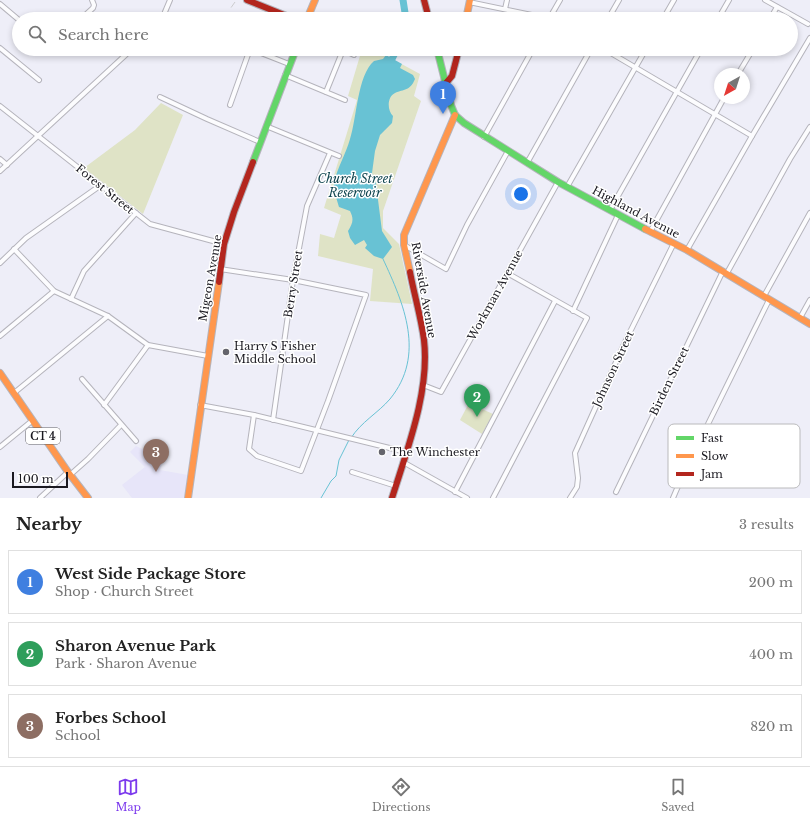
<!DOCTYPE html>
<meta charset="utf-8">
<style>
:root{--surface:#fff;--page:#f6f6f6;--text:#222;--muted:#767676;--line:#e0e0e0;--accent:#7c3aed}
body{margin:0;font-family:"Libre Baskerville",serif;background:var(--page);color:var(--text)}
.compass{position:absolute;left:714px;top:68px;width:36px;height:36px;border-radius:50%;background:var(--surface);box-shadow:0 2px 6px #0003;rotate:219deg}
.scale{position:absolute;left:12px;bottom:10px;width:56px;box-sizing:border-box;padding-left:4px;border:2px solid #1a1920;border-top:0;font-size:11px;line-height:14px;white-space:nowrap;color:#1a1920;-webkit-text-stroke:3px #fff;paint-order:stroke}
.you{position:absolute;left:521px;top:194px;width:14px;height:14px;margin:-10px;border:3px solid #fff;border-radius:50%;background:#1a73e8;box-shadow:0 0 0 6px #1a73e833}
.badge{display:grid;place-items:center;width:26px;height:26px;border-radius:50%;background:var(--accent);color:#fff;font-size:13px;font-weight:700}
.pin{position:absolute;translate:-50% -33px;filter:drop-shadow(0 1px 2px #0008)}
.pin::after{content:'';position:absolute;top:21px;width:14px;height:12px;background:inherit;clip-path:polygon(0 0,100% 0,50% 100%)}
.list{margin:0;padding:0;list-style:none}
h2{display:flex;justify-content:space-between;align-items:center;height:52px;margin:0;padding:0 16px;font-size:17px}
h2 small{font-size:13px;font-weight:400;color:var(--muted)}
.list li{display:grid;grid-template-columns:26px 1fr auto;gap:12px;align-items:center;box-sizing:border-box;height:64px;margin:0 8px 8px;padding:0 8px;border:1px solid var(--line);border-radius:0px}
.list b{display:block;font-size:15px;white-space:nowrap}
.list p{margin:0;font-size:13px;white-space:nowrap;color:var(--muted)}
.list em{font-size:13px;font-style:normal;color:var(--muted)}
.icon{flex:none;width:22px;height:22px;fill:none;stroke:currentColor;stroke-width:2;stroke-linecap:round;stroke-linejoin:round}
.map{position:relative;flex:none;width:810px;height:498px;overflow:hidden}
.search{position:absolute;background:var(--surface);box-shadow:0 2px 6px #0003;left:12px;right:12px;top:12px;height:44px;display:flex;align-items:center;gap:10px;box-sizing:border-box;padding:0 14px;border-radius:22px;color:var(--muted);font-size:15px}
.sheet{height:268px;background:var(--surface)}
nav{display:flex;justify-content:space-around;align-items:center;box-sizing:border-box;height:56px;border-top:1px solid var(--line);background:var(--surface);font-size:11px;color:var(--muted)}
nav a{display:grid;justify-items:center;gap:2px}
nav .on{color:var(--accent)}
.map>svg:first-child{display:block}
.built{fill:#e7e5f9}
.green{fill:#dfe3c6}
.water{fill:#68c2d4}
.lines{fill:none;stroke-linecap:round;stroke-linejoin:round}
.stream{stroke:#68c2d4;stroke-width:1}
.river{stroke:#68c2d4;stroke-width:7}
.street-casing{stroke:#b5b4bc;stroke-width:6}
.fast-casing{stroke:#b5b4bc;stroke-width:8}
.slow-casing{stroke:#b5b4bc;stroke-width:8}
.jam-casing{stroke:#b5b4bc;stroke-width:8}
.street{stroke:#fcfcfe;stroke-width:4}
.fast{stroke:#63d668;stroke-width:6}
.slow{stroke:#ff974d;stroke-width:6}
.jam{stroke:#b3261e;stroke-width:6}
.rail{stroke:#ccccce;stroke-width:1;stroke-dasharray:7 7;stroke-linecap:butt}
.poi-dot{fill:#64646c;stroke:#fff;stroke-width:1.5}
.labels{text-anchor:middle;stroke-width:3;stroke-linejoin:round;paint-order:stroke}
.shield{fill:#fff;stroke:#5f5e63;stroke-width:1}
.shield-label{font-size:10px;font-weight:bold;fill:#1a1920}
.street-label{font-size:11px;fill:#1a1920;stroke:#fff}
.poi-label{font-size:11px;fill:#1a1920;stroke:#fff;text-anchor:start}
.water-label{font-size:12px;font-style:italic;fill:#104650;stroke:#fff}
.key{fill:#fff;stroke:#bababc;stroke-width:1}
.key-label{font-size:11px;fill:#1a1920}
</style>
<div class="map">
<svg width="810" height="498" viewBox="0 0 810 498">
<rect width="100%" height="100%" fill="#eeeef8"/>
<polygon class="built" points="136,446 163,460 160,470 188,475 184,498 132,498 122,485 145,467 130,452"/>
<g class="green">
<polygon points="362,49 374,49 420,74 414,96 421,101 383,211 383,228 399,244 412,304 370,301 373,269 318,256 320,234 334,238 341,215 324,208 357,100 348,96"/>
<polygon points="161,103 183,115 143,214 84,168 135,130"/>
<polygon points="469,403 493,414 482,434 460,420"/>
</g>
<path class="water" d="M386,55L402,64L400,68L413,75L415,79C410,91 404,89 395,93C387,97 387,110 393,116L392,123L380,135L375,151L372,173L376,184L382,231L392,247L383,259L374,256L365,248L367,245L364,240L355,245L350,238L348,231C353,223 354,219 350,211L339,207C337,200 333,190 334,183C337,168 346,154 350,139C357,118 357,76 374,61L383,59Z"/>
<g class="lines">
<g class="stream">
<path d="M351,438C361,422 378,413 390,399C426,355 404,304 383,259"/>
<polyline points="321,498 331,481 336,476 339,460 349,440"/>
</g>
<g class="river">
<polyline points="403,0 406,19"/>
<polyline points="392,59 397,49"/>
</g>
<g class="street-casing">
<g id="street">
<polyline points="765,0 808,24"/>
<polyline points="469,2 551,19"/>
<polyline points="0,4 19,20"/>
<polyline points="505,9 507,0"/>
<polyline points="81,19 93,8 94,5 92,0"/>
<polyline points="162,19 170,0"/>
<polyline points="549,19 560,0"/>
<polyline points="608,19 619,0"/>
<polyline points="663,19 674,0"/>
<polyline points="718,19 729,0"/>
<polyline points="770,19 777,7"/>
<polyline points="0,48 39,80"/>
<polyline points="251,49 289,64"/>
<polyline points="341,49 354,55"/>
<polyline points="604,49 752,136"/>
<polyline points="738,74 753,49"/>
<polyline points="285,75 345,100"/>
<polyline points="326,92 343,50"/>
<polyline points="160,97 207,119 260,142"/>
<polyline points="230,105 250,49"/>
<polyline points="0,106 150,224 224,244"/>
<polyline points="266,126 339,156"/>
<polyline points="484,137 533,49"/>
<polyline points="0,159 7,165"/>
<polyline points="527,163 591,49"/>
<polyline points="0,171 132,49"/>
<polyline points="567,187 646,49"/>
<polyline points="610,210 701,49"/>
<polyline points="650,232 724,98"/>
<polyline points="404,245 446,269 467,225 508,151"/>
<polyline points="14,249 54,291 108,316 148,345 208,356"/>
<polyline points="687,250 752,136 810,38"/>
<polyline points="0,263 26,238 101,185"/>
<polyline points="220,269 293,280 366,295 328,401 301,471 257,456 249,449 254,415"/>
<polyline points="727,273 790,159 810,127"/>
<polyline points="764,296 810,213"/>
<polyline points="71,299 84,271 136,213"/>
<polyline points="573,311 618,215"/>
<polyline points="800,318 810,300"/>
<polyline points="0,336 54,291"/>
<polyline points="82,379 136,441"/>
<polyline points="423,385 441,392 558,182"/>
<polyline points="14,393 108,316"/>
<polyline points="104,405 148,345"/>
<polyline points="200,405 254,415 406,452"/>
<polyline points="273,420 293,280 307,206 330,153"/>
<polyline points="0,447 33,420"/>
<polyline points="403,462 467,498"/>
<polyline points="352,472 396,486"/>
<polyline points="70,475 88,459 121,425"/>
<polyline points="455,492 555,301"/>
<polyline points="616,492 723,271"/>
<polyline points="40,498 68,472"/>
<polyline points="493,498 587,318 507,273"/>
<polyline points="570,498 577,487 578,478 575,453 625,342 674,243"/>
<polyline points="673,498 682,477 769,300"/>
</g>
</g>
<g class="fast-casing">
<g id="fast">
<polyline points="437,49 451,105 455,115 464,123 558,182 645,229"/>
<polyline points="253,162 296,49"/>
</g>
</g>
<g class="slow-casing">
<g id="slow">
<polyline points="307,19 315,0"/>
<polyline points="466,19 470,0"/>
<polyline points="645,229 687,250 810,324"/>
<polyline points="410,272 404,245 404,235 455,115"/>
<polyline points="0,373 68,472 88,498"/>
<polyline points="188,498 219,282"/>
</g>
</g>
<g class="jam-casing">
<g id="jam">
<polyline points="247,0 294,19"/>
<polyline points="424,0 429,19"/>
<polyline points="446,83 452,76 459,49"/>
<polyline points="219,282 224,244 234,212 253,162"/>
<path d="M392,498C407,450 430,391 424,340C421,317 414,294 410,272"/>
</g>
</g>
<use href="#street" class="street"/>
<use href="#fast" class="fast"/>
<use href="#slow" class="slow"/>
<use href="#jam" class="jam"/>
<polyline class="rail" points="223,19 235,2"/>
</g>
<g class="poi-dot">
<circle cx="226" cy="352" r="4"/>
<circle cx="382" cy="452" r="4"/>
</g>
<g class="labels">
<rect class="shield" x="26" y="428" width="34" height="16" rx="3"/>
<g class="shield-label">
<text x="43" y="440">CT 4</text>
</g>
<g class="street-label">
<text transform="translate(105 189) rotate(39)" y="4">Forest Street</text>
<text transform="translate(636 212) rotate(28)" y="4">Highland Avenue</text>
<text transform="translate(210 278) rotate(-80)" y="4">Migeon Avenue</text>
<text transform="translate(293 284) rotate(-81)" y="4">Berry Street</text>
<text transform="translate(424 290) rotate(80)" y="4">Riverside Avenue</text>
<text transform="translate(495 295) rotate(-61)" y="4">Workman Avenue</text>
<text transform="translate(613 369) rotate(-65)" y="4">Johnson Street</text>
<text transform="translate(669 381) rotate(-64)" y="4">Birden Street</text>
</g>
<g class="poi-label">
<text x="234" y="350">Harry S Fisher<tspan x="234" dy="13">Middle School</tspan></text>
<text x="390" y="456">The Winchester</text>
</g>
<g class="water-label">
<text x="355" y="183">Church Street<tspan x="355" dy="14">Reservoir</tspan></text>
</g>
</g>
<rect x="668" y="424" width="132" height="64" rx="6" class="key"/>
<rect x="676" y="436" width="18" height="4" fill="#63d668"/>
<rect x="676" y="454" width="18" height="4" fill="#ff974d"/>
<rect x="676" y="472" width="18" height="4" fill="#b3261e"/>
<g class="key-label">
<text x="701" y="442">Fast</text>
<text x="701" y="460">Slow</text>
<text x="701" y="478">Jam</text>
</g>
</svg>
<svg class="compass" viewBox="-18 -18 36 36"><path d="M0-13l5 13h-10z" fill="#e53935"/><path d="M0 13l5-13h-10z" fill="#767676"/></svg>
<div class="scale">100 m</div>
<div class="you"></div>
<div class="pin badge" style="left:443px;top:114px;background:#3f7fe0">1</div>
<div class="pin badge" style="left:477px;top:417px;background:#2e9e5b">2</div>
<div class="pin badge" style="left:156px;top:472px;background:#8d6e63">3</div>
<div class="search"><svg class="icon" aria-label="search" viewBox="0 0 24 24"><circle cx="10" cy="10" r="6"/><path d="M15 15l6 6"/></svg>Search here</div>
</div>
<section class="sheet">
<h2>Nearby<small>3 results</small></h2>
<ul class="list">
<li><span class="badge" style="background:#3f7fe0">1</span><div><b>West Side Package Store</b><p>Shop · Church Street</p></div><em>200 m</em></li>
<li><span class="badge" style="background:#2e9e5b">2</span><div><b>Sharon Avenue Park</b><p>Park · Sharon Avenue</p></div><em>400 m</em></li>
<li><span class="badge" style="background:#8d6e63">3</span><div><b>Forbes School</b><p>School</p></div><em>820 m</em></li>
</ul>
</section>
<nav>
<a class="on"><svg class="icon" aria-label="map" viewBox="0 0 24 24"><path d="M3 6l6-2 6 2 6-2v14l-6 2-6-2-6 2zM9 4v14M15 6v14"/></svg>Map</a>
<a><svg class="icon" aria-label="directions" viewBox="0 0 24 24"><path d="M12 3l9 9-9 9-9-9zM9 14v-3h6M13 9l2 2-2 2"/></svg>Directions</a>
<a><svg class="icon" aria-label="saved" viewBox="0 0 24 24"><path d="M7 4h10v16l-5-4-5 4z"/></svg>Saved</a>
</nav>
